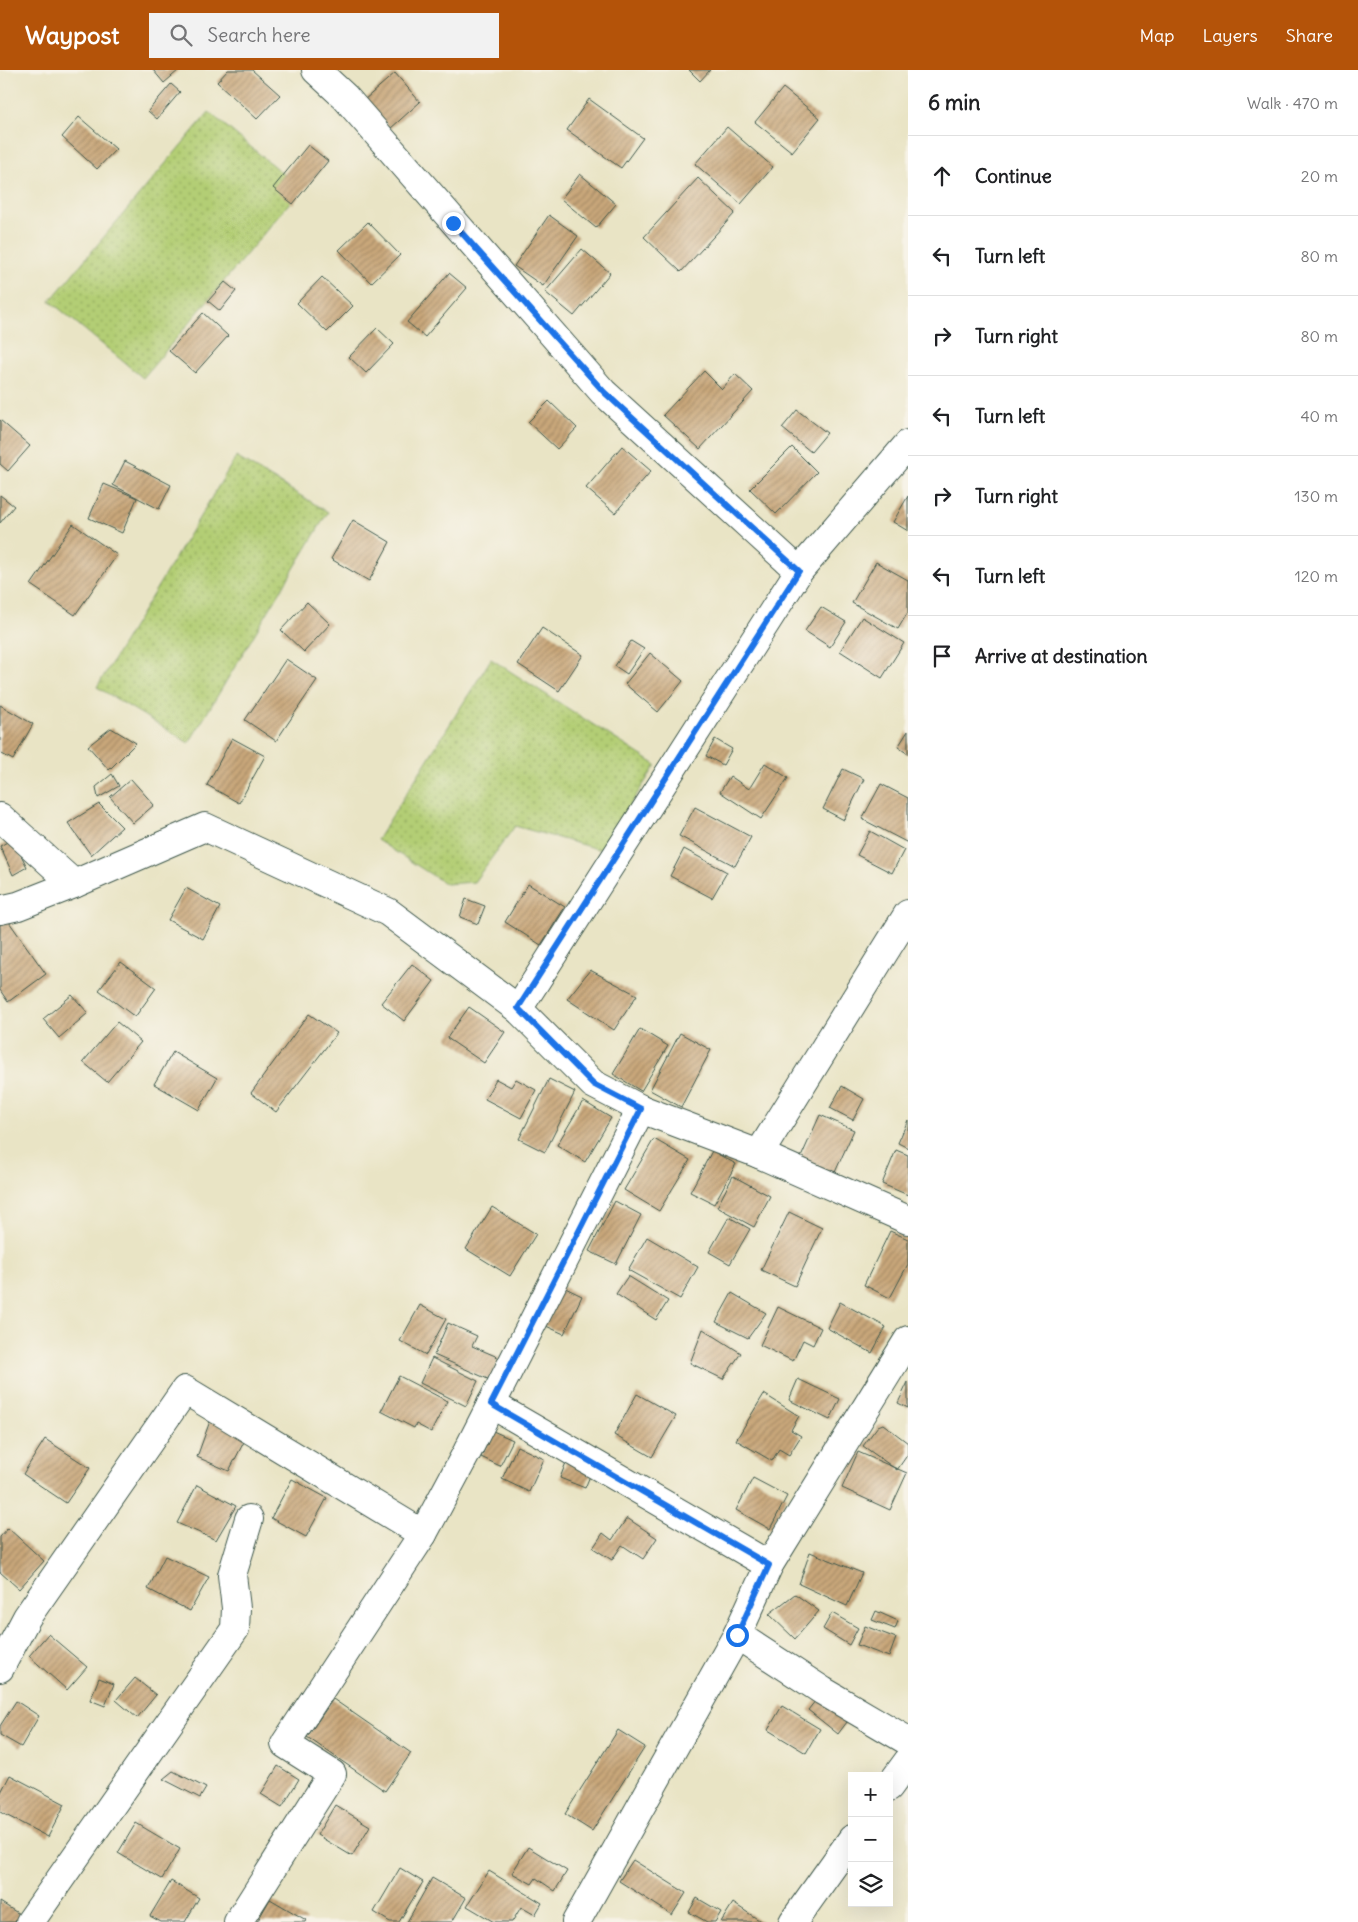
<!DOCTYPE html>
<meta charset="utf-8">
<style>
:root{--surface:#fff;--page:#f2f2f2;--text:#202124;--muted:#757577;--line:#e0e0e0;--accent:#b45309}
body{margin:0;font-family:Delius,sans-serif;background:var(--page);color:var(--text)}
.controls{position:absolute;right:15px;bottom:15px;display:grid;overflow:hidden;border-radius:0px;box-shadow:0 5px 20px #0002}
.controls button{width:45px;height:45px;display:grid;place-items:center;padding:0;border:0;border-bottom:1px solid var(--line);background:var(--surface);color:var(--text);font:25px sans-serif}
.stop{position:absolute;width:15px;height:15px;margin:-11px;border:4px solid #1a73e8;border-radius:50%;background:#fff}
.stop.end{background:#1a73e8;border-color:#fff;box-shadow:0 1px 5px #0008}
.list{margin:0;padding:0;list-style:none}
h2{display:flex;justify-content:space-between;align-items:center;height:65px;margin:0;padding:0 20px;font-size:21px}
h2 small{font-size:16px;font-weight:400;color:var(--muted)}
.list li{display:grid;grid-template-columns:32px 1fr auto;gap:15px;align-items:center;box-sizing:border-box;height:80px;padding:0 20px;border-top:1px solid var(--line)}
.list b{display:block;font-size:19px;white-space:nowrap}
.list em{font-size:16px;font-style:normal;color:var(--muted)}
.icon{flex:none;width:28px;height:28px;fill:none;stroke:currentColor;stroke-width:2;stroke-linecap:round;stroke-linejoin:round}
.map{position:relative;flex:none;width:908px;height:1852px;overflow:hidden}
header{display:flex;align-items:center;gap:30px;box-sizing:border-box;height:70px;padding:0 25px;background:var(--accent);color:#fff}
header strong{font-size:24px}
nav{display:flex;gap:28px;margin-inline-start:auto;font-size:18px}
.search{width:350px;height:45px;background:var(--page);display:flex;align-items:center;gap:12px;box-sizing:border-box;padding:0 18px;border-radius:0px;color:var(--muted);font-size:19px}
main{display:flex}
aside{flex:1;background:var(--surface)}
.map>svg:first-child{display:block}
.grass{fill:url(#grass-dots);stroke:#698654}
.building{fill:url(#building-hatch)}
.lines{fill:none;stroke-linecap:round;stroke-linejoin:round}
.minor-casing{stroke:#3d564a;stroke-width:30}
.minor{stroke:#fff;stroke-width:28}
.route{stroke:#1a73e8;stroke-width:6}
</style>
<header>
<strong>Waypost</strong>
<div class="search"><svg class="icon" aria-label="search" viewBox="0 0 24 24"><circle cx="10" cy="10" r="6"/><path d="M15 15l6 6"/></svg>Search here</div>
<nav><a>Map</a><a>Layers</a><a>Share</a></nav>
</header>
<main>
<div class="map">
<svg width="908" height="1852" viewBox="0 0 908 1852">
<defs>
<pattern id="grass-dots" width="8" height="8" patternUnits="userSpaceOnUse" patternTransform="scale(1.25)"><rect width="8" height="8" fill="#b3ce74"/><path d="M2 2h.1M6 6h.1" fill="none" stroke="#91a860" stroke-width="1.8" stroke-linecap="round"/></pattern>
<pattern id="building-hatch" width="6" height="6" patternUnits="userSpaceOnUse" patternTransform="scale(1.25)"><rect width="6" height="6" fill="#c9a77a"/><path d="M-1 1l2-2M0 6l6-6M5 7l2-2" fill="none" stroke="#a38965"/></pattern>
</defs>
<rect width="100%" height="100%" fill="#f7f3e8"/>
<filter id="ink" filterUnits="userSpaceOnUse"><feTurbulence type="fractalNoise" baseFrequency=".02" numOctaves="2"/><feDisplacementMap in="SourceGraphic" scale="10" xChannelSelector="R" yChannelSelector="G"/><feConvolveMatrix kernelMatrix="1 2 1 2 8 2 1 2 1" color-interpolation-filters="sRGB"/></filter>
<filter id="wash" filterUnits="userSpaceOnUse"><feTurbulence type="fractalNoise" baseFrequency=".0096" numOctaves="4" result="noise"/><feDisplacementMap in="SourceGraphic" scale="20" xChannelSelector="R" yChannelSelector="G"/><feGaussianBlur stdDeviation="1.12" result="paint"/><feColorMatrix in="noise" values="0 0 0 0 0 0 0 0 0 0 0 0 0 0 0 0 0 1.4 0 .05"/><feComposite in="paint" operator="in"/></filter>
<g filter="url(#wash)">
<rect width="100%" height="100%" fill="#e9e4c5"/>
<g class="grass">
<polygon points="209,42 301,119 143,308 50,231"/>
<polygon points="236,387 328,442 189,673 97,617"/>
<polygon points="491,589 656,695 601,780 515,756 474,812 446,814 377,770"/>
</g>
<g id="blocks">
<g class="building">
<polygon points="153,0 179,0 164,13"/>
<polygon points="228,0 252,0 280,25 257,49 217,12"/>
<polygon points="689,0 710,0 700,11"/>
<polygon points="395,3 420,32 390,59 364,30"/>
<polygon points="171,14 180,22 157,49 148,41"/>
<polygon points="783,18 820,48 792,82 755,52"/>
<polygon points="589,29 643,68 621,98 567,60"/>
<polygon points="79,47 116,79 97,99 62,67"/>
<polygon points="727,57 773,97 741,134 695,94"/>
<polygon points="308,75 328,91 293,134 273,118"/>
<polygon points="580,104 616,134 596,158 561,129"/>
<polygon points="698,108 735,143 681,202 644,167"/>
<polygon points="549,145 578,166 543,216 514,196"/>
<polygon points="368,152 400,185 371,213 339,180"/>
<polygon points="582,179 610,203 574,246 545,222"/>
<polygon points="449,203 467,218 425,267 407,252"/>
<polygon points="322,207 353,236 327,262 297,233"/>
<polygon points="225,212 236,221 220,241 208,231"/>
<polygon points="203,243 228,266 195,303 169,281"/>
<polygon points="377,258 394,274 366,303 349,287"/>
<polygon points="704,301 722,319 735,304 753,321 700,379 663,345"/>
<polygon points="549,331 577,358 557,379 528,352"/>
<polygon points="797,340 827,363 811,382 782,358"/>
<polygon points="0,350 30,376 8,401 0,394"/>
<polygon points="622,376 651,401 615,443 586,418"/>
<polygon points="792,377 817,402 776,444 750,419"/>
<polygon points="125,391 171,415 159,439 113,415"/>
<polygon points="104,414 137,428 122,463 89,448"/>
<polygon points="0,425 14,436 0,453"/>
<polygon points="908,426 908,461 893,452"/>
<polygon points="353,450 390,472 369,511 331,489"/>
<polygon points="73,454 117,485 75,545 31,515"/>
<polygon points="876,492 908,510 908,542 898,559 852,533"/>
<polygon points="307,532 330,554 304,582 281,560"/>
<polygon points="821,537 846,552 830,577 805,561"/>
<polygon points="862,547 904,573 882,608 840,581"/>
<polygon points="542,558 583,585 559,621 518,594"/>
<polygon points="631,571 644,579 627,604 615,596"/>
<polygon points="650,583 683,611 658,642 625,614"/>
<polygon points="286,589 317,610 276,671 245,650"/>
<polygon points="0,635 33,654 13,690 0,683"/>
<polygon points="111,658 136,673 109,700 88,676"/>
<polygon points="908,661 908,684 898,677"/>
<polygon points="232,668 265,686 239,733 207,715"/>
<polygon points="715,669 732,679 723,695 706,686"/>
<polygon points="765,693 788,708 761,749 720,722 730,706 749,719"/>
<polygon points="843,699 864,709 844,750 823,739"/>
<polygon points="112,704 119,716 98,728 96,717"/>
<polygon points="131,709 154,735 133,753 110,727"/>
<polygon points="881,714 908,728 908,773 862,749"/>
<polygon points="99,734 122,757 91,785 68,753"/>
<polygon points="695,737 751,767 735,796 679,766"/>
<polygon points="870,761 904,780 892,803 857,785"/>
<polygon points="13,769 27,797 13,805 0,776"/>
<polygon points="684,779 727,802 712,828 670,806"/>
<polygon points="528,814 565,837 541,875 505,852"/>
<polygon points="186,818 220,837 203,869 168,850"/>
<polygon points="466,829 485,836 478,854 460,847"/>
<polygon points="7,849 46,904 8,932 0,920 0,854"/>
<polygon points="121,892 156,918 135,947 99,920"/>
<polygon points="412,894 434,911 404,951 381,933"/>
<polygon points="590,900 637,925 614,960 567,929"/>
<polygon points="72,925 88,943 59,968 43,949"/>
<polygon points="469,937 505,962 484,993 447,968"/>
<polygon points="309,944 337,963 276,1042 251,1023"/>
<polygon points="117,952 141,972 107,1012 83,992"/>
<polygon points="640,959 668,976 641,1021 613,1004"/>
<polygon points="680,963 711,980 681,1037 650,1020"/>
<polygon points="173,982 217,1008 199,1040 154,1014"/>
<polygon points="496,1009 511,1017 516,1009 536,1020 521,1048 485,1029"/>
<polygon points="549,1009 575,1022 545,1082 519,1069"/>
<polygon points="842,1016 864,1029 853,1050 830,1038"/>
<polygon points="583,1031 611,1048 585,1092 557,1075"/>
<polygon points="820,1045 854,1060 832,1109 798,1094"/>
<polygon points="908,1050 908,1078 898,1073"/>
<polygon points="654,1069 690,1090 659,1141 624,1120"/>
<polygon points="896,1080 908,1085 908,1125 882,1114"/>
<polygon points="712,1081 736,1094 714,1134 690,1122"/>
<polygon points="733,1106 770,1126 754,1157 717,1137"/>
<polygon points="615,1131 641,1145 616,1194 589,1181"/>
<polygon points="492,1137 536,1164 510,1206 466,1179"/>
<polygon points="789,1142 822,1158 795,1216 761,1200"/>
<polygon points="729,1147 750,1159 730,1194 709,1182"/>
<polygon points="890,1161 908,1169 908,1194 890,1228 864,1215"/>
<polygon points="647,1167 698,1197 680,1229 628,1200"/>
<polygon points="628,1206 668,1231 656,1250 616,1224"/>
<polygon points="555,1213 582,1226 564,1264 537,1252"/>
<polygon points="732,1223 766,1243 748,1268 716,1252"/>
<polygon points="840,1232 886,1257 872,1283 827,1258"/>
<polygon points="420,1235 446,1249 426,1285 400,1271"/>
<polygon points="778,1237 821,1258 813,1275 803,1270 793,1291 760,1275"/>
<polygon points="448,1253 477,1266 472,1276 500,1288 490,1310 434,1285"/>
<polygon points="703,1259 741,1283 723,1309 690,1293"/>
<polygon points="432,1288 478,1311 466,1336 420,1313"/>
<polygon points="399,1306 447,1331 431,1362 416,1354 414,1358 381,1341"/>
<polygon points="798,1309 840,1329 830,1350 789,1330"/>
<polygon points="908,1312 908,1338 898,1333"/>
<polygon points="637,1324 676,1346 652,1387 614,1365"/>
<polygon points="764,1324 799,1346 791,1360 801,1366 789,1385 779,1379 772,1391 736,1370"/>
<polygon points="210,1351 247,1366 229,1401 197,1387"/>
<polygon points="883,1354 908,1373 908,1384 897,1400 863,1376 878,1356"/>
<polygon points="493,1361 513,1370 500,1396 481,1387"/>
<polygon points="45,1369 90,1398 66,1433 23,1404"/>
<polygon points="517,1376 544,1389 529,1422 502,1409"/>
<polygon points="858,1382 907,1403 890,1440 842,1418"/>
<polygon points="567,1390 592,1401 585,1418 560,1408"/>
<polygon points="753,1408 787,1426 770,1459 736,1440"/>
<polygon points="292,1409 327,1428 306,1467 271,1448"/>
<polygon points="197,1415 236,1436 216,1470 177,1453"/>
<polygon points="627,1448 657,1468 643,1489 622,1475 612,1490 593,1478 603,1463 612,1470"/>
<polygon points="8,1458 44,1491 19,1519 0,1502 0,1467"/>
<polygon points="810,1482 862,1503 847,1536 799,1514"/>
<polygon points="165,1486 209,1507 190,1541 148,1519"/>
<polygon points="795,1524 819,1541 795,1569 769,1544"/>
<polygon points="876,1541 898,1551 895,1559 872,1550"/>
<polygon points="832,1543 858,1558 849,1575 823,1559"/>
<polygon points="865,1556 896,1568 889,1587 857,1575"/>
<polygon points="48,1564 87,1597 67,1620 29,1586"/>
<polygon points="99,1608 114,1614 105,1636 90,1630"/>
<polygon points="135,1608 156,1625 137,1648 116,1630"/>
<polygon points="823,1621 853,1644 838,1664 808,1640"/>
<polygon points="333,1629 411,1683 385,1721 307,1667"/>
<polygon points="16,1631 39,1646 21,1677 0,1665 0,1656"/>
<polygon points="782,1636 820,1659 806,1683 768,1660"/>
<polygon points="618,1660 645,1677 592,1761 565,1744"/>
<polygon points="278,1696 299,1709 282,1737 261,1724"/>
<polygon points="173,1701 206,1718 200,1728 163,1709"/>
<polygon points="10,1705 65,1734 48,1767 0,1742 0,1724"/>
<polygon points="335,1735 370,1756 352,1786 317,1765"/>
<polygon points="136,1753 180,1779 162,1809 118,1783"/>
<polygon points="528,1777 567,1801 555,1821 536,1808 532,1814 512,1803"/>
<polygon points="633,1790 686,1823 672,1845 619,1811"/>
<polygon points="400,1798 423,1812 399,1852 390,1852 374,1842"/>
<polygon points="489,1801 542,1833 535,1845 521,1837 512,1852 494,1852 467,1836"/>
<polygon points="432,1808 466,1828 452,1852 407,1852"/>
<polygon points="171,1811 199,1828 185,1852 161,1852 150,1846"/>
<polygon points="697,1828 721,1842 715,1852 707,1852 689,1842"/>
<polygon points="270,1829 306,1850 305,1852 257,1852"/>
<polygon points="0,1832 24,1847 21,1852 0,1852"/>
<polygon points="733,1833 762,1852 721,1852"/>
</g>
</g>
</g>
<g filter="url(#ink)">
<use href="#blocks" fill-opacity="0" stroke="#3d564a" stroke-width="1"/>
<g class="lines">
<g class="minor-casing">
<g id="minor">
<polyline points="316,0 345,27 603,322 799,501"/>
<polyline points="0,747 74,814 205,757 388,842 518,939 593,1014 641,1039 759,1084 908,1150"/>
<polyline points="0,840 18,836 74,814"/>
<polyline points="518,939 799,501 908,374"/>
<polyline points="759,1084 908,844"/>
<polyline points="908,1270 769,1495 737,1565 823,1621 908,1671"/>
<polyline points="491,1334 769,1495"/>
<polyline points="0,1598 27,1547 185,1320 423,1464"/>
<polyline points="889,1717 908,1691"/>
<polyline points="30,1852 235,1559 236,1538 232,1505 249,1449"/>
<polyline points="238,1852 332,1704 285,1674 423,1464 467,1382 641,1039"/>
<polyline points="576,1852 737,1565"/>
<polyline points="793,1852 852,1769"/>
</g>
</g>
<use href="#minor" class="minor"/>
</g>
</g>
<g class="lines" filter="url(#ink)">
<polyline class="route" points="453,153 604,322 799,501 518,938 593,1014 641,1039 491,1334 769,1495 737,1565"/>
</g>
</svg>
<div class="controls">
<button>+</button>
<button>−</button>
<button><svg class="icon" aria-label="layers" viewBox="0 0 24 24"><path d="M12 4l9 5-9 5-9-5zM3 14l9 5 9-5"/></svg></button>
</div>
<div class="stop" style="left:737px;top:1565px"></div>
<div class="stop end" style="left:453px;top:153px"></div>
</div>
<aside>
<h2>6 min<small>Walk · 470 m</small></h2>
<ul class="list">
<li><svg class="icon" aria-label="ahead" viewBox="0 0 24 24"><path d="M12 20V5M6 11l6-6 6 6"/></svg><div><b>Continue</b></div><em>20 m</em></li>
<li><svg class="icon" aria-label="left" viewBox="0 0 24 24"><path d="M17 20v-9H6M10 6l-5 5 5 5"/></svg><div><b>Turn left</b></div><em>80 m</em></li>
<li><svg class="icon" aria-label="right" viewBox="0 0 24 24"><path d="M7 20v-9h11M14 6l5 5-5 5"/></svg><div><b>Turn right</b></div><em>80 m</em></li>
<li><svg class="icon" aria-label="left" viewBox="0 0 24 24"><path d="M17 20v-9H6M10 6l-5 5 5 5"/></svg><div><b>Turn left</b></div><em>40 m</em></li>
<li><svg class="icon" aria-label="right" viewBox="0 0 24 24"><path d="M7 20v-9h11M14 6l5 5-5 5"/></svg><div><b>Turn right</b></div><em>130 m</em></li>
<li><svg class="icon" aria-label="left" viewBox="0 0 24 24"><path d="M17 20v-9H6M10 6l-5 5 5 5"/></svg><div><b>Turn left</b></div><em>120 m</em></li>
<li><svg class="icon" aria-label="arrive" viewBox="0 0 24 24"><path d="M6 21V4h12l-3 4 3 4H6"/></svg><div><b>Arrive at destination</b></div></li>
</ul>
</aside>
</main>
